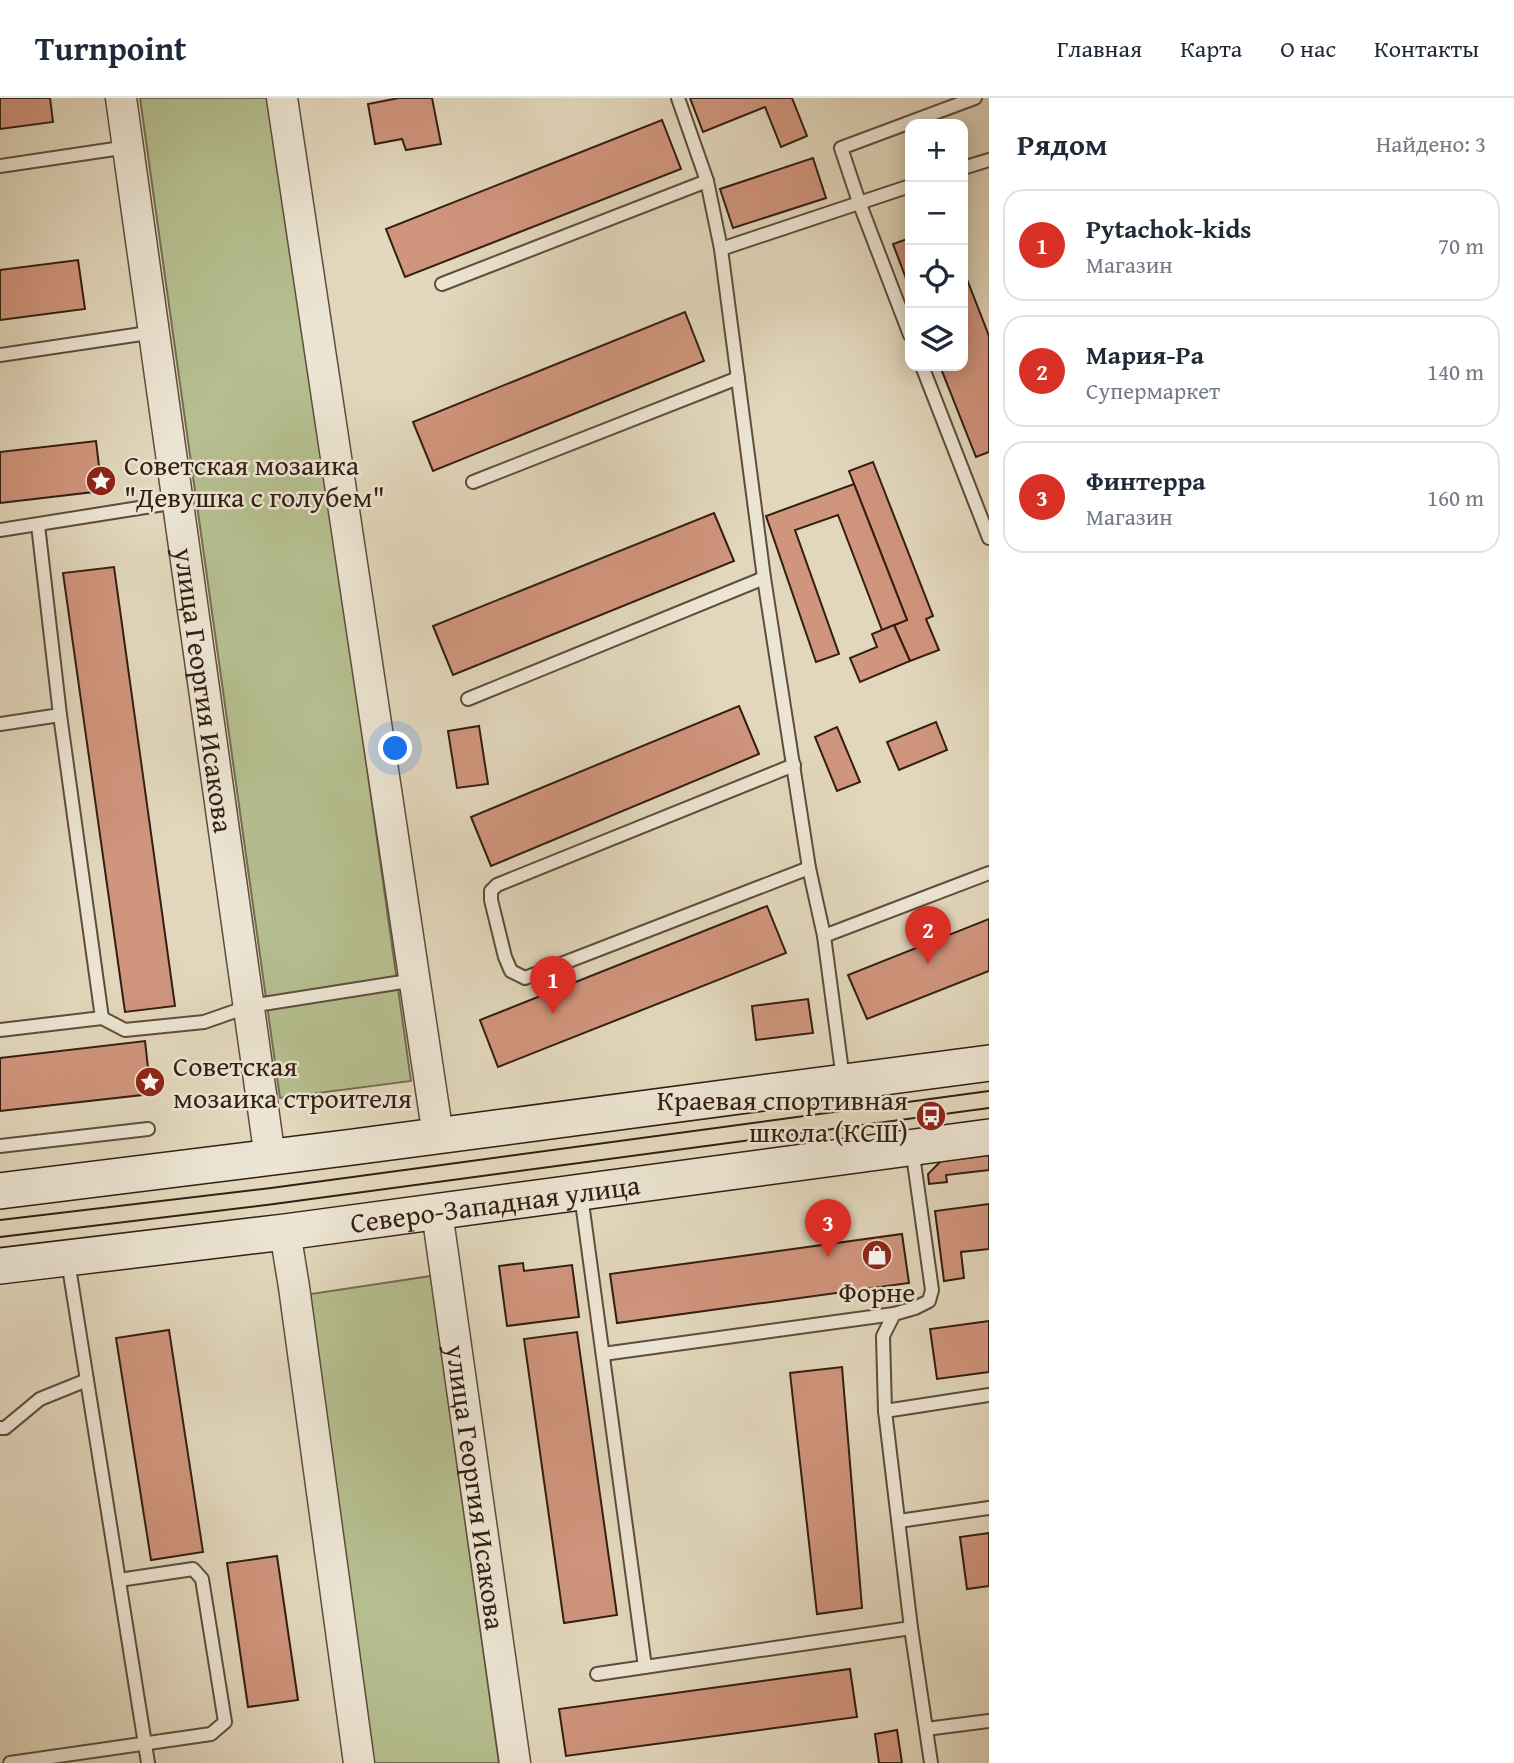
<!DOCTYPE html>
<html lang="ru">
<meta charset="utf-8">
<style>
:root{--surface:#fff;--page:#f6f6f7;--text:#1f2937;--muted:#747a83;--line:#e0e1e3;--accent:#d93025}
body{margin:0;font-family:"Gentium Book Plus",serif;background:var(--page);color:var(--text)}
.controls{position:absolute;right:21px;top:21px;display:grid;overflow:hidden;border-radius:14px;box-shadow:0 4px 18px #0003}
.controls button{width:63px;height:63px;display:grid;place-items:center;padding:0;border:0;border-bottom:2px solid var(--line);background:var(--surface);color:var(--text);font:35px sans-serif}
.you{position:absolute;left:396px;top:651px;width:24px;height:24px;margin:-18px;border:5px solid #fff;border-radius:50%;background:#1a73e8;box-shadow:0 0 0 10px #1a73e833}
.badge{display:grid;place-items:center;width:46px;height:46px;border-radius:50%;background:var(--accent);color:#fff;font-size:23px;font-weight:700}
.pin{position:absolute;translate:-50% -58px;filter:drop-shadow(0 2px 4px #0008)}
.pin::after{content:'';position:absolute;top:37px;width:24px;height:21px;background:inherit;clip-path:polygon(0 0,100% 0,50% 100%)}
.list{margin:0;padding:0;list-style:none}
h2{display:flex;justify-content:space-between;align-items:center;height:91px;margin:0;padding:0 28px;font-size:30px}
h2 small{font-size:23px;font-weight:400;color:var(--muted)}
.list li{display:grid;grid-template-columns:46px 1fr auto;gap:21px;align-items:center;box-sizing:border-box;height:112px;margin:0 14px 14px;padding:0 14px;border:2px solid var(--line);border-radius:21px}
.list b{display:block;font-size:26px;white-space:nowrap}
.list p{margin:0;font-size:23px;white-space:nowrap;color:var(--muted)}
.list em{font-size:23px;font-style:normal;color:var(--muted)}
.icon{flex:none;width:38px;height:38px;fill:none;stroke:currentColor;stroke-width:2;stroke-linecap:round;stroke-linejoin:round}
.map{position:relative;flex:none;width:989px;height:1665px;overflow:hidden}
header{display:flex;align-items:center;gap:42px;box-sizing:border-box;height:98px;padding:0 35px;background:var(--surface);border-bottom:2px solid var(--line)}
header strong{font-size:33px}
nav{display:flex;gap:38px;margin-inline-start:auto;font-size:24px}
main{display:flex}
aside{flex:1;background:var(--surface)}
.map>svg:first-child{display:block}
.green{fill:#b5be8f;stroke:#746e50;stroke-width:2}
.building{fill:#d0957d;stroke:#341d12;stroke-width:2}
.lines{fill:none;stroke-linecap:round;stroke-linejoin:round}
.service-casing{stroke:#604c3c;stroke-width:16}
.tertiary-casing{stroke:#604c3c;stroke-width:33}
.secondary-casing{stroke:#341d12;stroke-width:38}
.service{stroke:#ece5d3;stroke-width:12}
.tertiary{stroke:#ece5d3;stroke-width:30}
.secondary{stroke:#ece5d3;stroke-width:35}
.tram{stroke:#341d12;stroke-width:2}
.labels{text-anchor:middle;stroke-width:5;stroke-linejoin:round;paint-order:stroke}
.poi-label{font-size:28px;fill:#341d12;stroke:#ece5d3;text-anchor:start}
.street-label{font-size:28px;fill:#341d12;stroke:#ece5d3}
</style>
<header>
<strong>Turnpoint</strong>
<nav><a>Главная</a><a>Карта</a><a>О нас</a><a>Контакты</a></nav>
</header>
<main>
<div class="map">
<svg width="989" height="1665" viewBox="0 0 989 1665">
<rect width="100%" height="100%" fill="#e2d7bc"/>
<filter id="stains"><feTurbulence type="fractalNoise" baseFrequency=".00286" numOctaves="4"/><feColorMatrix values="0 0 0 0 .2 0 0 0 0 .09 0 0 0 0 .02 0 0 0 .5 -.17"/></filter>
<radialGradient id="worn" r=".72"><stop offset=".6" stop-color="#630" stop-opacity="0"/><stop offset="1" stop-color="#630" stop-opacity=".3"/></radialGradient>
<g class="green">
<polygon points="140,0 273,0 411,983 280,1000"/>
<polygon points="431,1178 499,1665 371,1665 304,1197"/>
</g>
<g class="building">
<polygon points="0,0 50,0 53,24 0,31"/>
<polygon points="399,0 432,0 441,46 406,52 402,41 375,46 368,6"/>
<polygon points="690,0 792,0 807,38 781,49 765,9 703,34"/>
<polygon points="662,22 681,71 405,179 386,131"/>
<polygon points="813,60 826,100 733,130 720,91"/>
<polygon points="910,140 910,191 893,146"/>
<polygon points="78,162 85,211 0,222 0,172"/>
<polygon points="963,171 989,238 989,354 976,359 940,268 963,268"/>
<polygon points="685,214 704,263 433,373 413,324"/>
<polygon points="96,343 102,393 0,405 0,354"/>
<polygon points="873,364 933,518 926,521 939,552 910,563 894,527 907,522 849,373"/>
<polygon points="854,386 907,522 882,532 838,417 795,432 839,556 816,564 766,418"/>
<polygon points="714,415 734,463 453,577 433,528"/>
<polygon points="114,469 175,908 125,914 63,475"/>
<polygon points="894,527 910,563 860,584 850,560 877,549 872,536"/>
<polygon points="739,608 759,656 491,768 471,719"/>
<polygon points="936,624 947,652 899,672 887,644"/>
<polygon points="479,628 488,686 457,690 448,633"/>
<polygon points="837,629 860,684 837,693 815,639"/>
<polygon points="767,808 786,855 498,969 480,922"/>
<polygon points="989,821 989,873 867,921 848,877"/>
<polygon points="808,901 813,935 756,942 752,908"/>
<polygon points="145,943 151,996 0,1013 0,960"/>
<polygon points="989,1057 989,1072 946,1077 947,1084 929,1086 928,1076 941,1063"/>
<polygon points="989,1106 989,1151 961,1154 964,1180 944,1183 935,1113"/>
<polygon points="902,1136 909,1185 617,1225 610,1176"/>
<polygon points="523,1165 524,1173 572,1167 579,1219 507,1228 499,1168"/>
<polygon points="989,1223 989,1274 937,1281 930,1231"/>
<polygon points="169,1232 203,1454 151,1462 116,1240"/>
<polygon points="577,1234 617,1517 564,1525 524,1241"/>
<polygon points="842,1269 862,1510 817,1516 790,1275"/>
<polygon points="989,1435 989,1488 967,1491 960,1439"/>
<polygon points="277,1458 298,1602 248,1609 227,1465"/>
<polygon points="850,1571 857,1619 566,1658 559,1611"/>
<polygon points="897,1632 902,1665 879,1665 875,1636"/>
</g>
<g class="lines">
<g class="service-casing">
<g id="service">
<polyline points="678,0 707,83 721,151 764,480 809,770 824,838 843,981"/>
<polyline points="0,68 128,49"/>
<polyline points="963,70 989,62"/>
<polyline points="721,151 910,88"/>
<polyline points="442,186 707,83"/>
<polyline points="910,237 859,104 841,50 975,0"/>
<polyline points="0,257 155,234"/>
<polyline points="922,268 989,440"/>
<polyline points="473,384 738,280"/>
<polyline points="38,427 60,617 102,920"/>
<polyline points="0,432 177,404"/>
<polyline points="468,601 764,480"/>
<polyline points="0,626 60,617"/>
<polyline points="794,667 497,787 491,793 491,802 505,859 511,873 525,880 809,770"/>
<polyline points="824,838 989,775"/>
<polyline points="0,932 102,920 125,932 204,924 250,908 415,882"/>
<polyline points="0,1048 148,1031"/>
<polyline points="912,1050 932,1192 929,1203 915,1210 894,1216 883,1238 885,1313 911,1530 931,1665"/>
<polyline points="581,1097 645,1569"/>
<polyline points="68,1163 148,1665"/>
<polyline points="603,1256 894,1216"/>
<polyline points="885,1313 989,1297"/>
<polyline points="0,1330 5,1330 40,1301 87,1282"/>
<polyline points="899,1423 989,1410"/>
<polyline points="597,1576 911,1530"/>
<polyline points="926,1631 989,1623"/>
<polyline points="10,1665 211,1636 225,1624 202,1481 193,1471 119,1482"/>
</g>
</g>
<g class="tertiary-casing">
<g id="tertiary">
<path id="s1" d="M121,0L270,1060"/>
<polyline points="282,0 438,1038"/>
<path id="s2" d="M437,1114L515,1665"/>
<polyline points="285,1134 294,1189 359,1665"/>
</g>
</g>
<g class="secondary-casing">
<g id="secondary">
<polyline points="0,1093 353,1049 989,965"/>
<path id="s3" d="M0,1168L285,1134L989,1039"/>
</g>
</g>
<use href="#service" class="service"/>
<use href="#tertiary" class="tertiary"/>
<use href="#secondary" class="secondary"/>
<g class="tram">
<polyline points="0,1122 271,1090 989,993"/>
<polyline points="0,1139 274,1106 989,1010"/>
</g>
</g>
<defs>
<g id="sight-disc" transform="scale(1.575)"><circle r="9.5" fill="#8f2418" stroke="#ece5d3"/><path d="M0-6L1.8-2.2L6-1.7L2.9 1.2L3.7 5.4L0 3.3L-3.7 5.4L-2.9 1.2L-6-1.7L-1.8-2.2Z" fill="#fff"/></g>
<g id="bus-disc" transform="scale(1.575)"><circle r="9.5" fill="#8f2418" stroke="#ece5d3"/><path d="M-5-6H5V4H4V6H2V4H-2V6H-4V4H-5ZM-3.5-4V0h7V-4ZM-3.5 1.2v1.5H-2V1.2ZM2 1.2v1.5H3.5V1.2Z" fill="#fff"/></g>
<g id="shop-disc" transform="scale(1.575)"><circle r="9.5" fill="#8f2418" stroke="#ece5d3"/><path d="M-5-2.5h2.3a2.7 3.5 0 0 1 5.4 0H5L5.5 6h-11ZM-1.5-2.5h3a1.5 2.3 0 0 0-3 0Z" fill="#fff"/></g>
</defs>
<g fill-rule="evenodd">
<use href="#sight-disc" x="101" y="383"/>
<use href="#sight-disc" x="150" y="984"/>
<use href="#bus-disc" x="931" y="1018"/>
<use href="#shop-disc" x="877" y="1157"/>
</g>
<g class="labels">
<g class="poi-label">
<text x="124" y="377">Советская мозаика<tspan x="124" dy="32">"Девушка с голубем"</tspan></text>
<text x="173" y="978">Советская<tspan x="173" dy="32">мозаика строителя</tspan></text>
<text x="908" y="1012" text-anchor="end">Краевая спортивная<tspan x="908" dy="32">школа (КСШ)</tspan></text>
<text x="877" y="1204" text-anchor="middle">Форне</text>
</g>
<g class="street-label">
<text dy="10" stroke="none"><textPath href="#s1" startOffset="598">улица Георгия Исакова</textPath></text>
<text dy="10" stroke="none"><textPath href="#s3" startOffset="499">Северо-Западная улица</textPath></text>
<text dy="10" stroke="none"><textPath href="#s2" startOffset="278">улица Георгия Исакова</textPath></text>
</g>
</g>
<rect width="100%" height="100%" filter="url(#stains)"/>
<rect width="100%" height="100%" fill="url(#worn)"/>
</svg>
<div class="controls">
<button>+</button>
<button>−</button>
<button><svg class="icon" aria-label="locate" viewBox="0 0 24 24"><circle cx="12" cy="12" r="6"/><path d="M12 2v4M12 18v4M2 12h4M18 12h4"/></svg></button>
<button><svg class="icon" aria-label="layers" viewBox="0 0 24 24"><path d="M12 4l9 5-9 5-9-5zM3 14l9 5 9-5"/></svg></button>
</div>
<div class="you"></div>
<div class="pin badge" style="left:553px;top:916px">1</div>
<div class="pin badge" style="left:928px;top:866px">2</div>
<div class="pin badge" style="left:828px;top:1159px">3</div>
</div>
<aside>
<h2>Рядом<small>Найдено: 3</small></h2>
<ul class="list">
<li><span class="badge">1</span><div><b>Pytachok-kids</b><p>Магазин</p></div><em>70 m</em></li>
<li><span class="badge">2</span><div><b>Мария-Ра</b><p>Супермаркет</p></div><em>140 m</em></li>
<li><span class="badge">3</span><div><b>Финтерра</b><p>Магазин</p></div><em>160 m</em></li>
</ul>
</aside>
</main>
